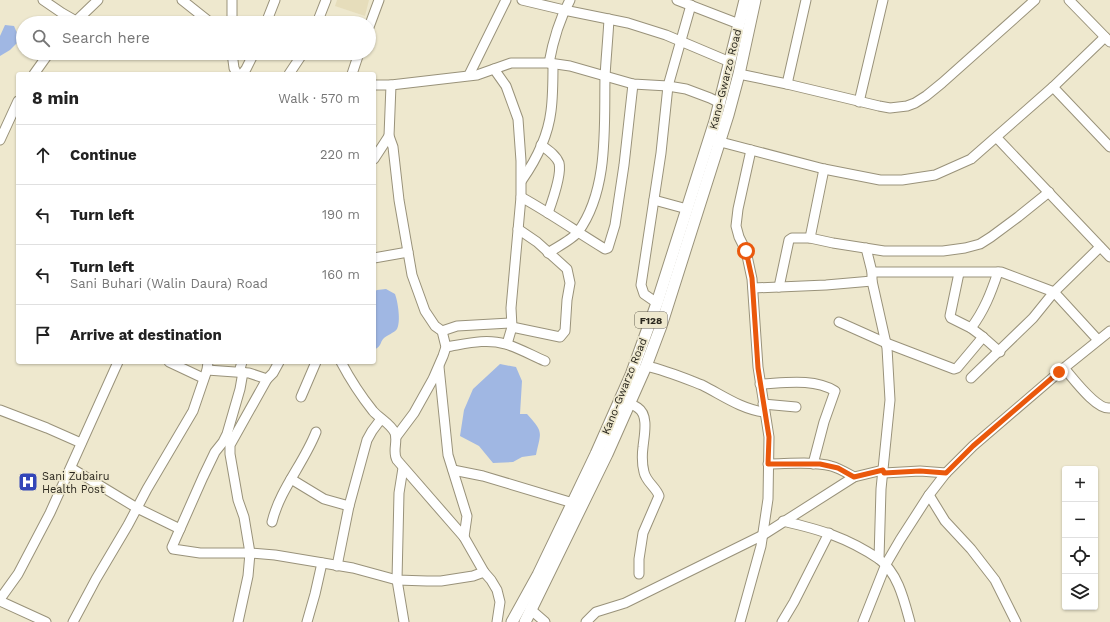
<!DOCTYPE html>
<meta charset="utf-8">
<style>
:root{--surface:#fff;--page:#f6f6f6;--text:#222;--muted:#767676;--line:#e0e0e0}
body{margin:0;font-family:"Work Sans",sans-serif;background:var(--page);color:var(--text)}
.controls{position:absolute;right:12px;bottom:12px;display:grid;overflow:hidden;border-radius:4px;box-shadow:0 1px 3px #0004}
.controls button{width:36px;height:36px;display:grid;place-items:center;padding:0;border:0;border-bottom:1px solid var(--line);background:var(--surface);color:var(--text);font:20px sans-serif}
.stop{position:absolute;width:12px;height:12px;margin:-9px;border:3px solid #ea580c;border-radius:50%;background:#fff}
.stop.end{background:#ea580c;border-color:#fff;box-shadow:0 1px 4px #0008}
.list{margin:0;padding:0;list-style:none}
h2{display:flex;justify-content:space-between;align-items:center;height:52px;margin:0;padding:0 16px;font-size:17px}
h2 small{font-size:13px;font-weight:400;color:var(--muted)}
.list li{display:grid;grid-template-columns:26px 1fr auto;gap:12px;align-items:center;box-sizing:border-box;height:60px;padding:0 16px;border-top:1px solid var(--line)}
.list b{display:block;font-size:15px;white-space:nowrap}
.list p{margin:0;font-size:13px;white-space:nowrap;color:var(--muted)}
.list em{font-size:13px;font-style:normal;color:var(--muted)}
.icon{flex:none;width:22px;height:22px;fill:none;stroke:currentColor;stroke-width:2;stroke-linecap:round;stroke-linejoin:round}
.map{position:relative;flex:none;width:1110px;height:622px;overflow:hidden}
.search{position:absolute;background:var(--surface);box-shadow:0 1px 3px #0004;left:16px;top:16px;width:360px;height:44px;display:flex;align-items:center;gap:10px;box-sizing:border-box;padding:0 14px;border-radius:22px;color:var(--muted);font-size:15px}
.panel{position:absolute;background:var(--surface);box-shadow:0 1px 3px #0004;left:16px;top:72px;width:360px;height:292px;border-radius:4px}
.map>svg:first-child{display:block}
.built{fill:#e6ddbb}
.water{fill:#a0b7e3}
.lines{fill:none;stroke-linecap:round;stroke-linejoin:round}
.minor-casing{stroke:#99927a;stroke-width:11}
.major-casing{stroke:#99927a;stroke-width:13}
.minor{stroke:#fff;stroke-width:9}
.major{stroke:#fff;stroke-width:11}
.route{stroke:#ea580c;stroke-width:5}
.labels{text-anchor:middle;stroke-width:3.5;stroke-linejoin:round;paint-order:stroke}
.shield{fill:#eee8ce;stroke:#656153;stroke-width:1}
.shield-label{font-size:10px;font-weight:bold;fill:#2a271e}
.street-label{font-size:11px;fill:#2a271e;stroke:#eee8ce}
.poi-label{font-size:11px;fill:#2a271e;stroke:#eee8ce;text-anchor:start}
</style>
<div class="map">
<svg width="1110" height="622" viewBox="0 0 1110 622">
<rect width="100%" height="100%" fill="#eee8ce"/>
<polygon class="built" points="337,0 369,0 365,16 335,6"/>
<g class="water">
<polygon points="5,25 14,26 20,40 10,50 0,56 0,36"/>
<path d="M386,289L395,294C398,302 401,322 397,329C394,333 387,335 384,338C379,343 383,345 374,350V292L377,290Z"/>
<path d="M500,364L516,367L522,381L520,414H527C544,433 541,431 536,455L522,457L513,462L493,463L479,446L460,436L464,410L473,389Z"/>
</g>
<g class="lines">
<g class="minor-casing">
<g id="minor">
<polyline points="43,0 62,13 76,21"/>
<polyline points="182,0 211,23"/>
<polyline points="522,0 564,10 628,23 666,35 730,62"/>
<polyline points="677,0 739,24"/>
<polyline points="1069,0 1110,42"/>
<polyline points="74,23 98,0"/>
<polyline points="232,23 232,0"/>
<polyline points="266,23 275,0"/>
<polyline points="317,23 326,0"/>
<polyline points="369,27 379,0"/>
<polyline points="232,53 234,68 237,74"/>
<path d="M549,63C553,41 559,20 570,0"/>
<polyline points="494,69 506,86 518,119 521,161 521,197 511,308 512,327 507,344"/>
<polyline points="34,74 49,53"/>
<polyline points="242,74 246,69 254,53"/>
<polyline points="289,74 303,53"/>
<polyline points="352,74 359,53"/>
<polyline points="739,74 787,84 879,106 890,108 907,106 915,103 926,96 942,83 1035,0"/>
<polyline points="469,75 506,0"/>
<polyline points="787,84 806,0"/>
<polyline points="374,85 391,85 477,75 511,63 549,63 570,66 633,84 668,86 686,89 710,98 720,103"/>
<polyline points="391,85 389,136 393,147 399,200 412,275 425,311 435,326 442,331 446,347 443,356 433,379 414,413 396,437"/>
<polyline points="1053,87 1110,147"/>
<polyline points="859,102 883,0"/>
<polyline points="997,138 1110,257"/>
<polyline points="0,140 18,101"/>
<polyline points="713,140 824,169 880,180 902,180 935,175 971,159 1053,87 1105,37"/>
<path d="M541,145C548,150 556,155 559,163C562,174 552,202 548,213"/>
<polyline points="374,159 389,136"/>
<path d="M522,180C536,160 548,136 551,111C553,96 553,79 553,64"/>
<path d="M521,197C550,213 577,232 605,249L608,248L615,225L624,165L633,84"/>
<polyline points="654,200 687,209"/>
<polyline points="810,238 824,169"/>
<path d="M866,248L872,272V281L887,348L890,400L881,489L879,559C898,573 904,600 910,622"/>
<path d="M548,253C557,247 573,239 578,232C609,190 604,126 605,77C606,58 608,38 609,19"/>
<polyline points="374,258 408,252"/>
<polyline points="872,272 1001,272 1054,292 1098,340"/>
<polyline points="959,273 950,316 951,318 971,328 983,337"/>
<polyline points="779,287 789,240 792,238 810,238 833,243 884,251 943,251 965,248 980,244 991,237 1018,217 1049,192"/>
<polyline points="753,288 826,285 872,281"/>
<polyline points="657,303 644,294 641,285 661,153 668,86 691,5"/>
<polyline points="839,322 886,343 954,369 957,368 983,337 1000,352"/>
<polyline points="512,327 560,337 565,331 567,300 570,283 567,269 537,242 518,229"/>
<path d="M971,328C984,311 991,293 998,272"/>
<polyline points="442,331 457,326 510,323"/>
<path d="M446,347C465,344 486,338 505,344C517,347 533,356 545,361"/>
<polyline points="169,362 203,378"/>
<path d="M341,362C350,379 361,396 373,411C379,418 391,424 395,433C398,442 392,452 397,460L464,537L484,572L491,580L497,590L500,602L497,622"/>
<path d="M646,366C665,370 684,378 702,385C722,395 741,409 764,412"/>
<polyline points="439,367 448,455 467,516 464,537"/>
<path d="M1064,368C1073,378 1096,410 1110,408"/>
<polyline points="207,370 249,373 267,379"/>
<polyline points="239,372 242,362"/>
<polyline points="243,372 240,389 227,434 223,442 215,452 203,477 172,547 173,549 200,553 250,553 275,555 353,568 397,580 427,581 441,581 473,576 484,572"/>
<polyline points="971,378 1033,318 1054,292 1100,247"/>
<path d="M760,384C785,383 813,378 835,391L824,422L813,464"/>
<polyline points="301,397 316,362"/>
<path d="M629,404C632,405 636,406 638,408C649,415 644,436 643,447C642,455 642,464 644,472C646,482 656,487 659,496L643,533L639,559V574"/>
<polyline points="763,404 796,407"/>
<polyline points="0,410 47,428 81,443"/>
<path d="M768,464C787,464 814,461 831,466C839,468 847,473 854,477"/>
<polyline points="71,468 137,508 180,529"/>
<polyline points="403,468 399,493 397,580 404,622"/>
<polyline points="453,470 483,476 573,503"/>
<polyline points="884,473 920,471 946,473"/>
<polyline points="291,479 324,499 349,506"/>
<polyline points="929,495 945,521 971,549 995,580 1016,622"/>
<path d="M783,521C821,530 846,537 879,559"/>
<path d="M272,522C280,489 304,463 316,432"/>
<polyline points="337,566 349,506 367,440 372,431 381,419"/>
<polyline points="0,599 18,574 50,513 118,362"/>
<polyline points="0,601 46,622"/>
<polyline points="530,609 545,622"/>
<polyline points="73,622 96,579 128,525 147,489 193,411 207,370 208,362"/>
<polyline points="238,622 248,576 250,553 244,517 238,500 230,454 230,445 267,379 273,373 279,362"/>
<polyline points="307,622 315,594 322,563"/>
<polyline points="586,622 596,612 625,603 763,535 854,477 883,470"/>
<polyline points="740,622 761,546 768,499 769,437 758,367 752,279 746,251 739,237 736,226 738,209 751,150"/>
<polyline points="782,622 794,602 829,533"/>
<polyline points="863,622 886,564 900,540 929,495 946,473 973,446 1064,368 1110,331"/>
</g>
</g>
<g class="major-casing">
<g id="major">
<polyline points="512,622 538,575 596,454 631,375 657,303 715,121 745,0"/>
<polyline points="525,622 607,454 646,366 661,326 728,115 739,74 755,0"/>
</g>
</g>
<use href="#minor" class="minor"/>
<use href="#major" class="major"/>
</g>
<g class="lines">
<polyline class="route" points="746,251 752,278 758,368 769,437 768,464 820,464 838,468 854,477 883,470 884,473 920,471 946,473 973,446 1059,372"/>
</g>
<defs>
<g id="hospital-square" transform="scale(1)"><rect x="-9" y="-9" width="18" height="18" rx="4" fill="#3346b8" stroke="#eee8ce"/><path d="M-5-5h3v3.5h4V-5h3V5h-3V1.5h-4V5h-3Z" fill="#fff"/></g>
</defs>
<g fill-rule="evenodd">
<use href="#hospital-square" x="28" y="482"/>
</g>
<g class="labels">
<rect class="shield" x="635" y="312" width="32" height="16" rx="3"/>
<g class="shield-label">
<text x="651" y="324">F128</text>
</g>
<g class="street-label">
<text transform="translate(725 79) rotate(-76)" y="4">Kano-Gwarzo Road</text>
<text transform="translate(624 386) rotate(-68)" y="4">Kano-Gwarzo Road</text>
</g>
<g class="poi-label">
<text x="42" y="480">Sani Zubairu<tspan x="42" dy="13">Health Post</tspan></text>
</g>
</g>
</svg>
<div class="controls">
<button>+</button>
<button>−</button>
<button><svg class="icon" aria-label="locate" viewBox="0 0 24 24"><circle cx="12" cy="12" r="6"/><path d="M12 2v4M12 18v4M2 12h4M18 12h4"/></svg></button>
<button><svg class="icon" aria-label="layers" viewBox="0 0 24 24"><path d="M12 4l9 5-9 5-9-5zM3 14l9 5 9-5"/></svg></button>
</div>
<div class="stop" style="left:746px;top:251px"></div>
<div class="stop end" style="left:1059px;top:372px"></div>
<div class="search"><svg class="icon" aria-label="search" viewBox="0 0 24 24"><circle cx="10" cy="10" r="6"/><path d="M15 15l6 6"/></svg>Search here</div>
<section class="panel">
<h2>8 min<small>Walk · 570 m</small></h2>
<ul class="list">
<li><svg class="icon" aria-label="ahead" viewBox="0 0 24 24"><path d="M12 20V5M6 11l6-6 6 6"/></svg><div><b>Continue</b></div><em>220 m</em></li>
<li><svg class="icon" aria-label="left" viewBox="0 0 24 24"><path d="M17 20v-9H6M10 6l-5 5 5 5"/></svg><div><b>Turn left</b></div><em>190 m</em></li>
<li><svg class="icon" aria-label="left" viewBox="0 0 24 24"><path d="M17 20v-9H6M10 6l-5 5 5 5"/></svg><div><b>Turn left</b><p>Sani Buhari (Walin Daura) Road</p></div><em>160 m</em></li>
<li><svg class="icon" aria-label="arrive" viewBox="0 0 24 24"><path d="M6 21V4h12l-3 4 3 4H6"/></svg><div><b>Arrive at destination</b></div></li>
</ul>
</section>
</div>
